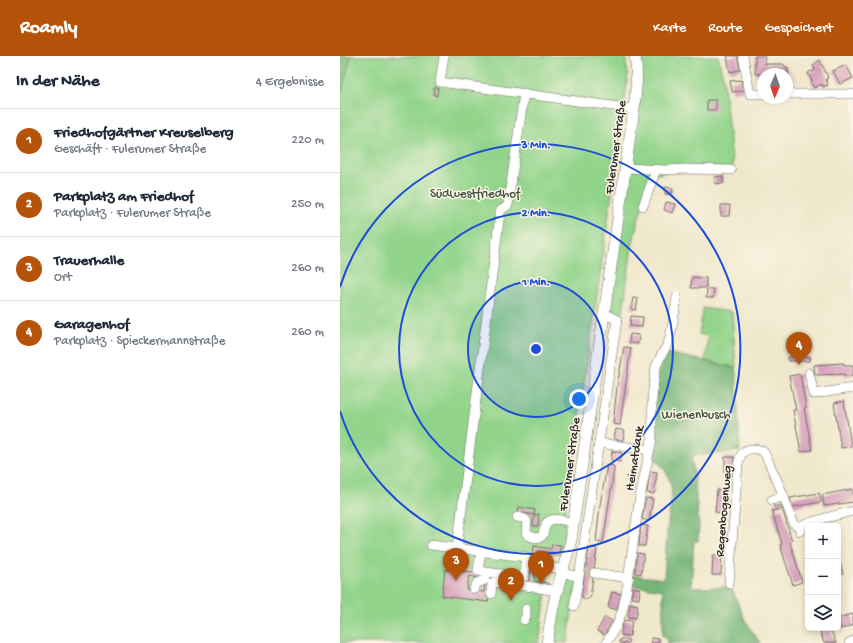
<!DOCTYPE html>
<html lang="de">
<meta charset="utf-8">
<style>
:root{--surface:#fff;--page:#f2f2f3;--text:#1f2937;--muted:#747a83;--line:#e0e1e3;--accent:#b45309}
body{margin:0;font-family:"Gochi Hand",sans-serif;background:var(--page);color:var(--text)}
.controls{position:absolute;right:12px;bottom:12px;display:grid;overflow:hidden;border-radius:6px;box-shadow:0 2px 6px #0003}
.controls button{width:36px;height:36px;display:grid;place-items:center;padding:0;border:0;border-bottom:1px solid var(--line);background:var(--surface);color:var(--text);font:20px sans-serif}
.compass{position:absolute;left:417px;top:12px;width:36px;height:36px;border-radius:50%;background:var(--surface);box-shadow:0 2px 6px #0003;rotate:182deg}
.you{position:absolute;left:239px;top:343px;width:14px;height:14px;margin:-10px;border:3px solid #fff;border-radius:50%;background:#1a73e8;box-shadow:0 0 0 6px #1a73e833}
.badge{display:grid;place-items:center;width:26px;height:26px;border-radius:50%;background:var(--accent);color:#fff;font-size:13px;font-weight:700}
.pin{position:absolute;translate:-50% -33px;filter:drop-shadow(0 1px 2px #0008)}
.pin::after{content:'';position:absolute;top:21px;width:14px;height:12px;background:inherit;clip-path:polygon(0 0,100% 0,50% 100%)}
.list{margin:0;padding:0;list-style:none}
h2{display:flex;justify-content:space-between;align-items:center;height:52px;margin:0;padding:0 16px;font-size:17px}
h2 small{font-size:13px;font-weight:400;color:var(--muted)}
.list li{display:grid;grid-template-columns:26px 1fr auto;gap:12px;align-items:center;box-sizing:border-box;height:64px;padding:0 16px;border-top:1px solid var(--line)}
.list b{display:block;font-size:15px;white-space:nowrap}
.list p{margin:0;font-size:13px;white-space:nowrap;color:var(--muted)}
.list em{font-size:13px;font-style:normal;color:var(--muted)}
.icon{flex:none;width:22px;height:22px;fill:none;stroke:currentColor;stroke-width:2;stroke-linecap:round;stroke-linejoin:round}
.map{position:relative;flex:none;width:513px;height:587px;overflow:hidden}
header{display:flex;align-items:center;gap:24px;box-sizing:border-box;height:56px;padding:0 20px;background:var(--accent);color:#fff}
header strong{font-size:19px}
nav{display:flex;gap:22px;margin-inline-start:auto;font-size:14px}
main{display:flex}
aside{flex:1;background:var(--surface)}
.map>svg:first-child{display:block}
.green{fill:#92d48b;stroke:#5e805b}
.forest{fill:#75b677;stroke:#507051}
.building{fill:#d69fbb;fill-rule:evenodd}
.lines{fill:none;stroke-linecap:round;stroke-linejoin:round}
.minor-tunnel{stroke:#c9c2ac;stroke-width:9;stroke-dasharray:9 4.5;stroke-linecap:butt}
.minor-casing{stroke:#706d63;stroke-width:10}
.major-casing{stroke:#706d63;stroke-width:12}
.minor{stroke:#fff;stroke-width:9}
.major{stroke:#fff;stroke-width:11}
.ring{fill:none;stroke:#1d4ed8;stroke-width:2}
.labels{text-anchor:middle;stroke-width:3;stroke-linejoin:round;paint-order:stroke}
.street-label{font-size:13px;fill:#2b2b2b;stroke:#fcf5e5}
.park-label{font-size:13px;fill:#455543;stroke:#fcf5e5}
.centre{fill:#1d4ed8;stroke:#fcf5e5;stroke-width:2}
.ring-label{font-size:12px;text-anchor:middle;font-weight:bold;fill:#1d4ed8;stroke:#fcf5e5;stroke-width:3;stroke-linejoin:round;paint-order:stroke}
</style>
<header>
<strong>Roamly</strong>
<nav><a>Karte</a><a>Route</a><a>Gespeichert</a></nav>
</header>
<main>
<aside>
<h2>In der Nähe<small>4 Ergebnisse</small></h2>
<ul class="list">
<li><span class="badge">1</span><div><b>Friedhofgärtner Kreuselberg</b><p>Geschäft · Fulerumer Straße</p></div><em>220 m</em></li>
<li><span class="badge">2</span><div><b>Parkplatz am Friedhof</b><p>Parkplatz · Fulerumer Straße</p></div><em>250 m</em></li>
<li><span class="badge">3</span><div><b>Trauerhalle</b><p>Ort</p></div><em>260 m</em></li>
<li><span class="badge">4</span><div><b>Garagenhof</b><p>Parkplatz · Spieckermannstraße</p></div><em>260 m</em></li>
</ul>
</aside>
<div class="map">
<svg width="513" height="587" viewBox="0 0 513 587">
<rect width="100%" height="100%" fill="#fcf5e5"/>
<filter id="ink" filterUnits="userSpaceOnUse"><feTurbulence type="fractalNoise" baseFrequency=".025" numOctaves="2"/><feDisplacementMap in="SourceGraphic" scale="8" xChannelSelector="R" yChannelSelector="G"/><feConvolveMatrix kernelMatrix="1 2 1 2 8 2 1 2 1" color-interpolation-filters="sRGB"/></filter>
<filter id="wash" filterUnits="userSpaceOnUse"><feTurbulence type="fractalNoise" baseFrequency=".012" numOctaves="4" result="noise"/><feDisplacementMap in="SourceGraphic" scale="16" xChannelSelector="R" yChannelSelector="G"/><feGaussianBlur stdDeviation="0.9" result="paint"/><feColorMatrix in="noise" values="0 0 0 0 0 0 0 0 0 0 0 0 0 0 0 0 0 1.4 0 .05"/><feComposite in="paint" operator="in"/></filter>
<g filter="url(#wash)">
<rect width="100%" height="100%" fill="#f0e8cc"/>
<g class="green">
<polygon points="0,0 285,0 288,19 275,117 225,457 224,468 226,468 222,498 212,497 199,587 0,587"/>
<polygon points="298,0 378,0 383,21 393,113 348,111 313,119 299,161 292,190 283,256 280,258 278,264 266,257"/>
<polygon points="363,252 392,256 396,312 365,305 368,280 359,278"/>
<polygon points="225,517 239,522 232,555 228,587 210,587"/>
</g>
<g class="forest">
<polygon points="0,0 11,0 2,35 0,38"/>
<path d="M324,296L396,312L400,395L352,400L359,470L358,485H354L351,532L391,531L404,562L420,587H328L327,581L323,580V534L289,529L291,519L324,523C325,507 326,492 327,476C328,462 333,444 331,430C328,416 321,408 311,399L314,333Z"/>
</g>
<g id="blocks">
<g class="building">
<polygon points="387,0 397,0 400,14 390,16"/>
<polygon points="415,0 425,0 425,8 443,8 448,13 448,18 415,18"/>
<polygon points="480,4 487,19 488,22 486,23 488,29 483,31 482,28 474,32 471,26 472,25 468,17 471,15 472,16 475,14 473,9"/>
<polygon points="506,9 513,22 500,28 493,15"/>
<polygon points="401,24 403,35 392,36 390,25"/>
<polygon points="94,32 98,32 97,40 94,39"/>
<rect x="367" y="44" width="9" height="10"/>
<polygon points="383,120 383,127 375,128 374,121"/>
<polygon points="325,131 333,132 332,138 325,138"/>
<polygon points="326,146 335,148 332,157 324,154"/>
<polygon points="381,149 390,149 389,160 381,160"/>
<polygon points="352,221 366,222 366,232 351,232"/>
<polygon points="367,233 374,233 373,242 366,242"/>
<polygon points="293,242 298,243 296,254 291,253"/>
<polygon points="291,260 303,261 302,271 290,270"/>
<polygon points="290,278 299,279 298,288 289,287"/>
<polygon points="284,291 291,292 280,369 273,368 277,331"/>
<rect x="448" y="301" width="22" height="4"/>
<polygon points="504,307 504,309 513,309 513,319 505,320 504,318 475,319 474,309"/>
<polygon points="460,318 466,352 464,352 472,394 461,396 453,354 456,354 449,320"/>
<polygon points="504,345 511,390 501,392 494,347"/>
<polygon points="276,373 285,375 283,384 277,384 274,382"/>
<polygon points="272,395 282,397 280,406 271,405"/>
<polygon points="385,401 394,401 393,420 385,420"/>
<polygon points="267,409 274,410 274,414 263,487 256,486 260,449"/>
<polygon points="310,415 317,416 314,438 307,437"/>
<polygon points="513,433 513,446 484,450 482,439"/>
<polygon points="377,434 386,435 385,457 375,456"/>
<polygon points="479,437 481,446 452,451 450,442"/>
<polygon points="306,442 313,443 309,465 302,463"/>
<polygon points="442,444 444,448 434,451 433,447"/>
<polygon points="179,451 195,454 194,459 178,456"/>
<polygon points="442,452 452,485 450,486 462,526 453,529 440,489 442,488 432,455"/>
<polygon points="198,458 199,458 198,470 193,470 194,459 197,459"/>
<polygon points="301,469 308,470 305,490 299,490"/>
<path d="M212,488L221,489L219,497L198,495L194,525L208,527V531L150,523L148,546L102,540L105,514H111V513L120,514V515L123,516H125V515L190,524L194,490L211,493ZM129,520L145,523L144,536L127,534Z"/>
<polygon points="252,491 257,493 250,542 248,541 248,543 243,543 243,541 241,540 249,492 251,492"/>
<polygon points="297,497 304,498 301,518 295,517"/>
<polygon points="373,499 382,499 381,519 372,519"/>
<polygon points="498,501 503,518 498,519"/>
<polygon points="293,531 300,533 299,543 291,542"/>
<polygon points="272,536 281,538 277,554 268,551"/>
<polygon points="290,547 298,549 296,562 288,561"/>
<polygon points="513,558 513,569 501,573 498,562"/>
<polygon points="265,561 272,565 264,579 257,575"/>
<polygon points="283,564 292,565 290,580 281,579"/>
<polygon points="490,572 496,587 484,587 480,576"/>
<polygon points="311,582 319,583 319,587 311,587"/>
<polygon points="280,583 289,584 288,587 279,587"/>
</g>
</g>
</g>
<g filter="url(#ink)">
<use href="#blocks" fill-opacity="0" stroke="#706d63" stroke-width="1"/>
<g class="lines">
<polyline class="minor-tunnel" points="245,516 254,517"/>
<g class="minor-casing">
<g id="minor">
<polyline points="104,0 100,26 294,53"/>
<polyline points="403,0 410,38 423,38"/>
<polyline points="447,38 513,38"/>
<polyline points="285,112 325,114 347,113 391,114"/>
<polyline points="303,150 316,114"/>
<polyline points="469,317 474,338 513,332"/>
<polyline points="259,387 310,394"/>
<polyline points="432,444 444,440"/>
<path d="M177,461C191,463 186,466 186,477C190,481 200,485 203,478C205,473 204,466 211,464C217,462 227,465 233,467"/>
<path d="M460,475L459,472C471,464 498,459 513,455"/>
<polyline points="91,489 186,501 185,509 192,510"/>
<polyline points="117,492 160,157 161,154 166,151 168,149 184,37"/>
<polyline points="141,495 138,515 184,521 185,509"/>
<polyline points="196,510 216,512 231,519 239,520"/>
<polyline points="254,517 289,522"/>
<path d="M389,527L398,408C399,405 400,399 403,396C406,393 416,392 420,394C423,394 423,396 425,398L440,431L454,468L459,472"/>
<polyline points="134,533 137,527 145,524"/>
<polyline points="151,538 152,528 154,526 193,531 217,535"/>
<polyline points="234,550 240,515 277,264 264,257"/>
<polyline points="184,564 186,561 186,553"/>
<polyline points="266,587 277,569 282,555 286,538 299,446 312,383 312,343 314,324 316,310 321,300 328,288 332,272 337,241"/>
<polyline points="509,587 513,585"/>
</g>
</g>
<g class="major-casing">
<path id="major" d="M207,587C210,570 212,552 217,535C221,518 227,501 231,484L294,53C296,33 298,19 295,0"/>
</g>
<use href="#minor" class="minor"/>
<use href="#major" class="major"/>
</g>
</g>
<circle cx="196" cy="293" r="68" fill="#1d4ed8" fill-opacity=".12"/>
<g class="ring">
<circle cx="196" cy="293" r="68"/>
<circle cx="196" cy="293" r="137"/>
<path d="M0 231A205 205 0 1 1 0 355"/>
</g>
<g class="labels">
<g class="street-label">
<text transform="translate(274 91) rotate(-82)" y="5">Fulerumer Straße</text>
<text transform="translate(293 402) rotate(-81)" y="5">Heimatdank</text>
<text transform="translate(228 408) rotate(-82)" y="5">Fulerumer Straße</text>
<text transform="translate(382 455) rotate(-85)" y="5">Regenbogenweg</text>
</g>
<g class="park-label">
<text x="135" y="141">Südwestfriedhof</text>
<text x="356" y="362">Wienenbusch</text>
</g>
</g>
<circle cx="196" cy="293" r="6" class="centre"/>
<g class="ring-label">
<text x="196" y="92">3 Min.</text>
<text x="196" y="160">2 Min.</text>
<text x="196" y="229">1 Min.</text>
</g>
</svg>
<div class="controls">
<button>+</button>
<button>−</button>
<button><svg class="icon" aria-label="layers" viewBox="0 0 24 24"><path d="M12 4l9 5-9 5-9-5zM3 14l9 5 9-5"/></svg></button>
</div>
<svg class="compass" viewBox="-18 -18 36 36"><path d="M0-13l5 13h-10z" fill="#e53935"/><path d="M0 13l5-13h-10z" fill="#747a83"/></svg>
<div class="you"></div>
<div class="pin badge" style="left:201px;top:528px">1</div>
<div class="pin badge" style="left:171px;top:545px">2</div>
<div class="pin badge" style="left:116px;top:525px">3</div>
<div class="pin badge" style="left:459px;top:309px">4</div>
</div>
</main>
